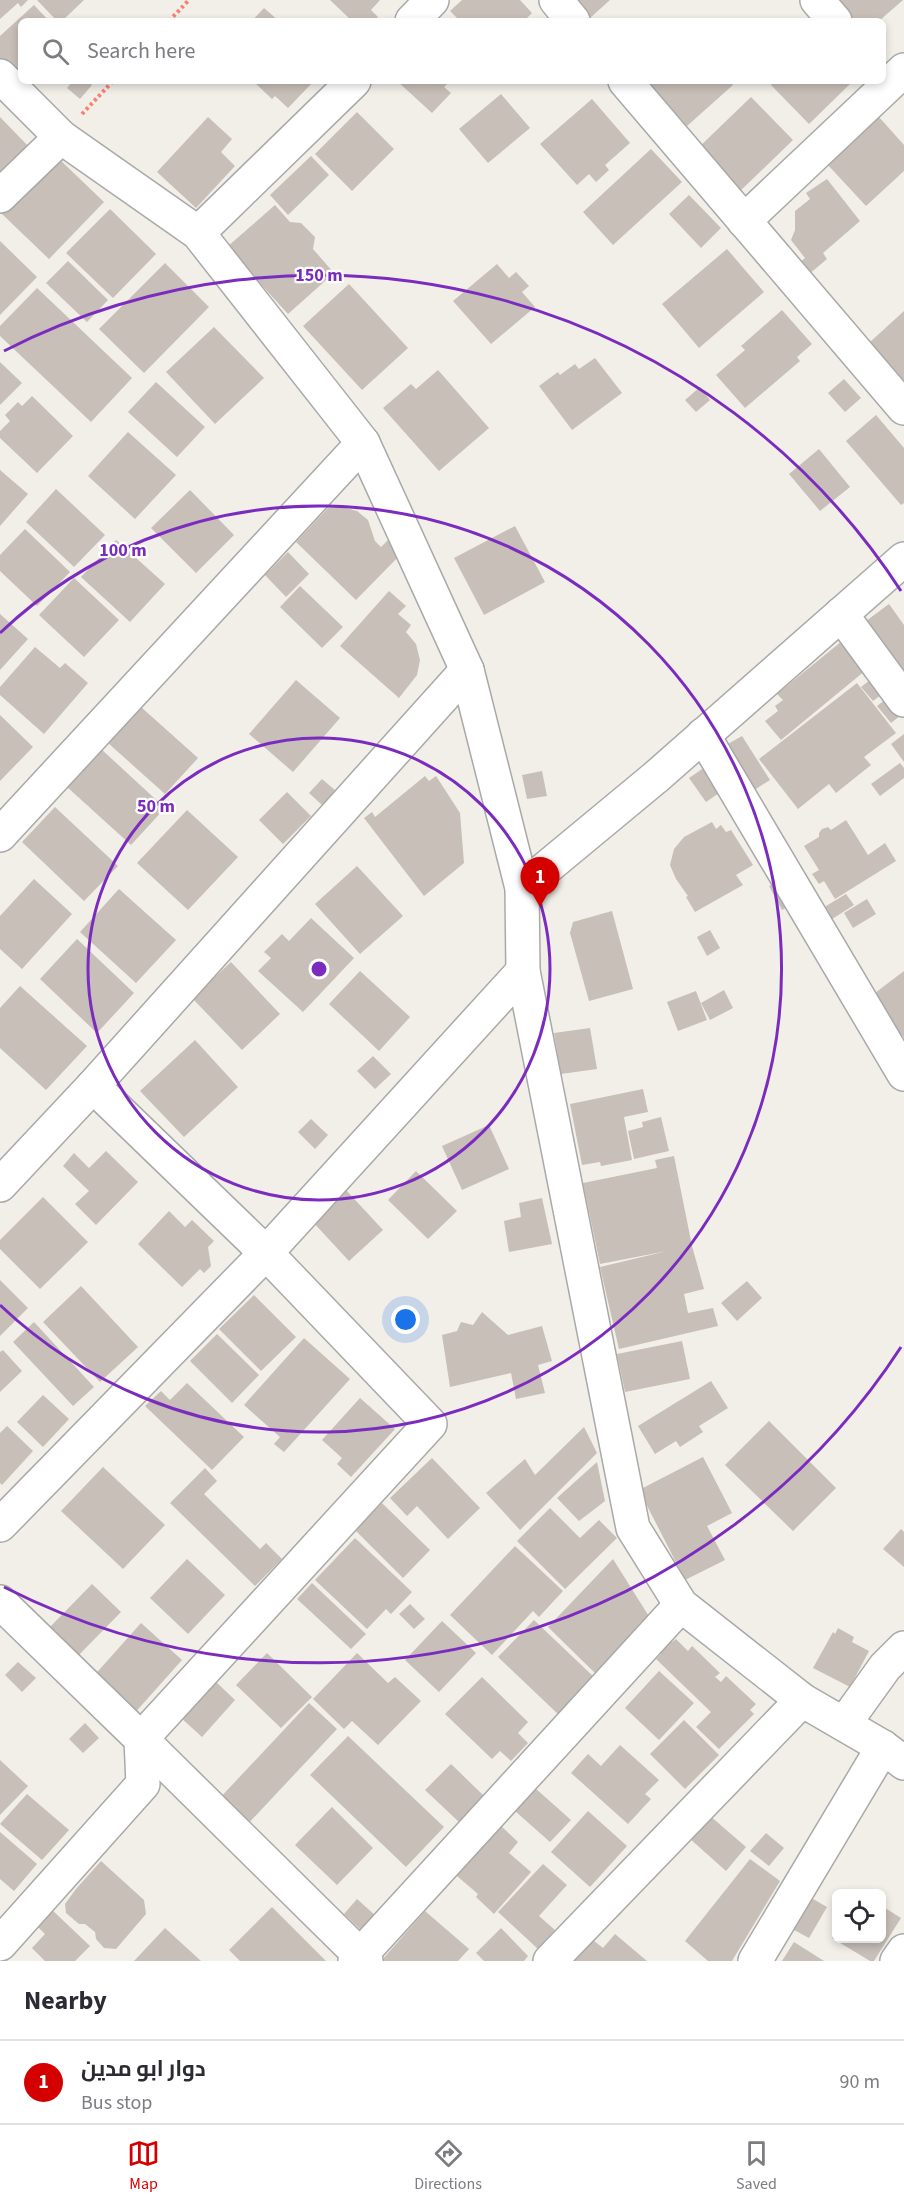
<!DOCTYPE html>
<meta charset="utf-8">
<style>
:root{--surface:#fff;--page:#f2f2f3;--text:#2b2b33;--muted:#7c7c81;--line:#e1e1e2;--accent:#d40000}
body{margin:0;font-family:"Source Sans 3",Cairo,sans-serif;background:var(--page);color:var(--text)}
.controls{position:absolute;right:18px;bottom:18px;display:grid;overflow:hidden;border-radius:9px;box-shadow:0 3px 9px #0003}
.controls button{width:54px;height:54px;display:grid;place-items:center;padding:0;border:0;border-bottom:2px solid var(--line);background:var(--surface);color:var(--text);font:30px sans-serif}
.you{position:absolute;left:406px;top:1320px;width:21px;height:21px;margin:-15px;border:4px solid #fff;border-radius:50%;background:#1a73e8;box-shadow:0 0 0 9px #1a73e833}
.badge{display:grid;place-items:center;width:39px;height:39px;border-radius:50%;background:var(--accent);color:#fff;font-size:20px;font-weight:700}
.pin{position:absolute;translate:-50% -50px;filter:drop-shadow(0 2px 3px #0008)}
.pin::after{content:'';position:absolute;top:32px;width:21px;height:18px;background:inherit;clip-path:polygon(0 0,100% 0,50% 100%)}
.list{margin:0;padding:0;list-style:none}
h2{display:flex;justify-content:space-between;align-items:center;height:78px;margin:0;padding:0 24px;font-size:26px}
h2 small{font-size:20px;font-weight:400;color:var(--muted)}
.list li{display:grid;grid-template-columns:39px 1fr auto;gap:18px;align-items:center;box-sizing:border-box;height:84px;padding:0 24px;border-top:2px solid var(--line)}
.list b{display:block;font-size:22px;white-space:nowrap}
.list p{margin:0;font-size:20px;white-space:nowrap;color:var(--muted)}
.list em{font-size:20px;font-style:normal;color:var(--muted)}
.icon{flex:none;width:33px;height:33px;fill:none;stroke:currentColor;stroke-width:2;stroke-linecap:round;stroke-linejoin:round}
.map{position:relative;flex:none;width:904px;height:1961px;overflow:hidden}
.search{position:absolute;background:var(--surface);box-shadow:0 3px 9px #0003;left:18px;right:18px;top:18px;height:66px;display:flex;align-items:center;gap:15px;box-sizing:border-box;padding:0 21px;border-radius:9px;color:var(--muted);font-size:22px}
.sheet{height:162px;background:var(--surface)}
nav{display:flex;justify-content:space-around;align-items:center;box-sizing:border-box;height:84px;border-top:2px solid var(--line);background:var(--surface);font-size:16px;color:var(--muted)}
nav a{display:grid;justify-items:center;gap:3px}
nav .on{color:var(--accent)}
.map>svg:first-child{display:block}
.building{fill:#c7bfb8}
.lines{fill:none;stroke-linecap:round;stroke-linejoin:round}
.minor-casing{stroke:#a9a9a9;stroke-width:36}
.path{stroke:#fa8072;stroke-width:4;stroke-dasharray:3 3;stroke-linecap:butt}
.minor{stroke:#fff;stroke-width:33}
.ring{fill:none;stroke:#7b2cbf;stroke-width:3}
.centre{fill:#7b2cbf;stroke:#fff;stroke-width:3}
.ring-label{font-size:18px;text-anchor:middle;font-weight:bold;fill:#7b2cbf;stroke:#fff;stroke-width:4.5;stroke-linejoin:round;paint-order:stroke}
</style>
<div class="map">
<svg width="904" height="1961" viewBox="0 0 904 1961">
<rect width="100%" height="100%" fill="#f2efe9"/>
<g class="building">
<polygon points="0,0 28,0 21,7 18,3 0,19"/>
<polygon points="37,0 84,0 62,21 57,21"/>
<polygon points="330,0 380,0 371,10 378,17 374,21 352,21"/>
<polygon points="462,0 520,0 532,13 524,21 460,21 450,11"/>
<polygon points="575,0 610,0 590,18"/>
<polygon points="832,0 903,0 879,21 850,21"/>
<polygon points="34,5 49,21 21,21 21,68 15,74 0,58 0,36"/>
<polygon points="264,8 279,21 252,21"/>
<polygon points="73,81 88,81 92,85 80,99 67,88"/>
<polygon points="253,81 314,81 288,108 275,96 272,99"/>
<polygon points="397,81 450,81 444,87 451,93 432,113"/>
<polygon points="655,81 730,81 733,85 687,126 651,85"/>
<polygon points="775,81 848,81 850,84 809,124 771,85"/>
<polygon points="501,94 530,128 488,163 459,129"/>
<polygon points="751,97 793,140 737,194 695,151"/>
<polygon points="592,99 630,143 605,165 609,170 596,182 589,174 577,185 540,144"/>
<polygon points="357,112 394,149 352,191 315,154"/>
<polygon points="0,117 30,148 0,177"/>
<polygon points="208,117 232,139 221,152 235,166 196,208 157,172"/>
<polygon points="879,117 904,145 904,171 866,206 827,164"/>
<polygon points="651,149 682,182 613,245 583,212"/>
<polygon points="311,156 329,175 288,215 270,195"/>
<polygon points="57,157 104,202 49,259 2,214"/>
<polygon points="827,179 860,221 823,253 827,259 808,275 799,263 805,258 791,240 795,230 795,211 810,199 806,193"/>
<polygon points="689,195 721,228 701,248 669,214"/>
<polygon points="275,205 290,222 301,223 315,237 313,249 334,273 288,314 227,247"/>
<polygon points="110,209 156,254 113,298 66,253"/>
<polygon points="0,241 37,277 0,315"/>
<polygon points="727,249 764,292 699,348 662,304"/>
<polygon points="68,261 108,300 87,322 46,283"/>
<polygon points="165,263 209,307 144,373 99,329"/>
<polygon points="497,264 509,278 516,272 529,286 522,292 535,307 491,344 453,301"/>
<polygon points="349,284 408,348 362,390 303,326"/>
<polygon points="37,288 132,378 91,422 0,336 0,326"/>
<polygon points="782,310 812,344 797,357 800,361 745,408 716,375 745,350 741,346"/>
<polygon points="904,311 904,381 869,343"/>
<polygon points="214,327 264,378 215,424 166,372"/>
<polygon points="595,358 622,393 572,430 539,386 558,372 560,375 575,364 579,369"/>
<polygon points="0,362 22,383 0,405"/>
<polygon points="438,370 489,428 439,471 383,408 411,384 416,389"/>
<polygon points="844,379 861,398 845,412 828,393"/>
<polygon points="156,382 205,427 177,457 128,412"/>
<polygon points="700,387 710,400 696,412 685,400"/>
<polygon points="32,396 73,436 37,473 0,438 0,431 10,421 5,415 18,402 22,406"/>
<polygon points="876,415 904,448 904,503 901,505 846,441"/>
<polygon points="128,432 176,475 135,519 88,476"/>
<polygon points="819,449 850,487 820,511 789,474"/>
<polygon points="0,470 28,494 0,526"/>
<polygon points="56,489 105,535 74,567 26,522"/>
<polygon points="190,490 234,535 196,573 151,528"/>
<polygon points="343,507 357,511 368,520 375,541 381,547 388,540 402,553 356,600 296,542 328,508"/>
<polygon points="515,526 545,582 484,615 454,558"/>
<polygon points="25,529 70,572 37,606 0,571 0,555"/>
<polygon points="116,540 165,584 130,622 81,577"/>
<polygon points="288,552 309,574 286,597 265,575"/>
<polygon points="74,578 119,620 84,657 39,615"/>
<polygon points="300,586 343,627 322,648 280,607"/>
<polygon points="389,591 406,606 398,614 411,625 406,632 416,644 420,660 417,675 399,698 340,646"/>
<polygon points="889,604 904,625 904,671 881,639 871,645 858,627"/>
<polygon points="0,614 28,639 0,670"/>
<polygon points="842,641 866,670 781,740 765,721 778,711 775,706 783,700 777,694"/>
<polygon points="35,647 60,668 65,663 88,683 44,734 0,695 0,687"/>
<polygon points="874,677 886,691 873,701 861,687"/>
<polygon points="296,680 340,718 293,772 249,734"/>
<polygon points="857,683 896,733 864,757 871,765 836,793 829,784 798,809 759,759"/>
<polygon points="890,696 904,713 891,723 877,706"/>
<polygon points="141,707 198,758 165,794 108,743"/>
<polygon points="0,715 33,747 0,781"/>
<polygon points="904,734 904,762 891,744"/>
<polygon points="742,736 770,780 748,794 719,749"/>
<polygon points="100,748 165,808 131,845 66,786"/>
<polygon points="900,763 904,768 904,778 880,796 871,784"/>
<polygon points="708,765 725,789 706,802 689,778"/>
<polygon points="542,771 547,796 527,799 522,775"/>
<polygon points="425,776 429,781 436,776 460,813 464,863 424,896 364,818 372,812 375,817"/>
<polygon points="322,779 336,791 322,805 309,793"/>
<polygon points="287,792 311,816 283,844 259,820"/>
<polygon points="55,807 118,866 84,901 22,842"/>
<polygon points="187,810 238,857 188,910 137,863"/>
<polygon points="846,820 868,855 885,843 896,861 835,899 824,881 819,884 812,874 819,870 804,846 819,837 819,833 822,829 828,827 831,830"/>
<polygon points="712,822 716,829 721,825 726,832 731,830 753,865 736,875 743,885 695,912 686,897 688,896 676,879 670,865 674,849 684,837"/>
<polygon points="357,866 403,916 360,954 315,904"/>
<polygon points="34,879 72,914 22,969 0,949 0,916"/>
<polygon points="783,880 795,903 782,910 769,886"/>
<polygon points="119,889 176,940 136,983 80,932"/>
<polygon points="846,894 854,905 829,921 821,909"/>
<polygon points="867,899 876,914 853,928 844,913"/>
<polygon points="612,911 633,989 589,1001 570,933 573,922"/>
<polygon points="311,918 354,958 303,1012 258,971 271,958 264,952 282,934 289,941"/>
<polygon points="710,930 720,948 707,956 697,937"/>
<polygon points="77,939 134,993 97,1033 40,979"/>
<polygon points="231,962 280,1014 242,1050 192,998"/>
<polygon points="360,971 410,1017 379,1051 329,1004"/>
<polygon points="904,971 904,1038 871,996"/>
<polygon points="20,986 87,1046 46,1090 0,1048 0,1008"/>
<polygon points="724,990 733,1008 710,1020 701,1003"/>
<polygon points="696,991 707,1020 678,1031 667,1002"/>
<polygon points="590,1028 597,1069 561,1074 554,1033"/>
<polygon points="195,1040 238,1087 184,1137 140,1091"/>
<polygon points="373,1056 391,1074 375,1089 357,1071"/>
<polygon points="643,1089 648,1112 624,1117 632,1160 601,1166 600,1162 582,1165 570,1104"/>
<polygon points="661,1117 669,1151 634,1159 628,1131 643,1127 642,1122"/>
<polygon points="311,1119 328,1135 315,1149 298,1132"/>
<polygon points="489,1125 509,1169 462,1190 442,1146"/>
<polygon points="106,1151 138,1182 96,1225 75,1204 89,1191 63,1166 74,1153 89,1168"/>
<polygon points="674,1156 692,1246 704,1289 684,1294 688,1313 713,1308 718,1326 619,1349 600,1267 667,1251 600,1264 583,1183 657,1168 655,1160"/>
<polygon points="416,1171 457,1211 428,1239 388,1200"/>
<polygon points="346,1190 383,1230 349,1261 312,1221"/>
<polygon points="43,1197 88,1242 40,1289 0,1249 0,1240"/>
<polygon points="542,1198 552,1244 509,1252 504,1221 521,1217 519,1203"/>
<polygon points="169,1211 185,1227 192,1220 214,1241 208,1247 211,1266 204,1273 200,1269 182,1287 138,1244"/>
<polygon points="0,1280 28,1308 0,1336"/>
<polygon points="747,1281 762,1298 737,1321 721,1303"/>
<polygon points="81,1286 138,1347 100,1382 43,1322"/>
<polygon points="254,1295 296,1337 261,1371 219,1329"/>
<polygon points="482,1312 508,1335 542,1326 552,1361 538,1365 545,1393 516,1399 511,1373 450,1387 442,1335 457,1331 461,1322 473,1325"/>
<polygon points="34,1322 94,1387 73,1406 13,1342"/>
<polygon points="217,1334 259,1375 232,1403 190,1361"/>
<polygon points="304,1338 350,1379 284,1452 274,1444 280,1437 244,1405"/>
<polygon points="682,1341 690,1379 625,1392 617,1354"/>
<polygon points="3,1350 22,1371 0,1392 0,1352"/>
<polygon points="711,1381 728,1408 699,1426 703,1432 680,1447 676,1441 655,1454 638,1426"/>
<polygon points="187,1383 244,1437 212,1470 145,1406 161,1391 170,1400"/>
<polygon points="43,1395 69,1419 43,1447 17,1422"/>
<polygon points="360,1398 395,1429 351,1477 337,1464 342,1458 322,1440"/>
<polygon points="769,1421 836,1488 793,1531 725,1465"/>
<polygon points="7,1426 33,1451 2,1485 0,1483 0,1433"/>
<polygon points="584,1427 597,1453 520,1530 486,1493 525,1459 535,1475"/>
<polygon points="703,1457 732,1513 707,1526 725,1560 685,1580 639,1490"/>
<polygon points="432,1458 480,1508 448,1539 417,1506 407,1516 390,1498"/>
<polygon points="597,1462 605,1501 579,1521 557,1498"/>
<polygon points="103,1467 165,1525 123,1569 61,1511"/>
<polygon points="205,1468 217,1481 204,1494 260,1549 266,1543 282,1559 255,1586 170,1503"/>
<polygon points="382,1503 430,1550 403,1578 355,1530"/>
<polygon points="550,1508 580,1538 599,1520 617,1538 565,1589 517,1541"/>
<polygon points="901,1529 904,1532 904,1567 883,1549"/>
<polygon points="355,1538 412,1592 391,1614 386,1609 367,1629 315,1580"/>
<polygon points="515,1546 563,1591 539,1617 533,1611 492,1655 450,1615"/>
<polygon points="187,1559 225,1595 188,1634 150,1598"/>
<polygon points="613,1559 650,1618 595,1673 548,1627"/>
<polygon points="312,1583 366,1634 351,1649 297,1599"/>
<polygon points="92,1584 121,1612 71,1663 49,1628"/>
<polygon points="410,1604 425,1619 414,1629 399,1614"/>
<polygon points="534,1620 596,1679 560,1716 498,1657"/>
<polygon points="442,1621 476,1653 439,1692 405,1660"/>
<polygon points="141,1623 182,1660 132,1716 91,1679"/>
<polygon points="838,1628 854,1637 852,1642 869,1651 850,1687 813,1668 833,1632 835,1634"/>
<polygon points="667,1638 672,1642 676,1639 688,1651 692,1646 720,1673 715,1677 721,1682 726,1676 756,1704 750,1710 754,1714 719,1749 696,1727 711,1712 656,1659 661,1654 656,1650"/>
<polygon points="267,1653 312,1697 281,1728 236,1685"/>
<polygon points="357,1653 388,1683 395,1677 421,1701 378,1745 352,1721 344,1729 313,1699"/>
<polygon points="18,1662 36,1678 22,1692 5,1675"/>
<polygon points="659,1671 694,1703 659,1740 625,1708"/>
<polygon points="482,1677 528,1722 518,1733 528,1743 511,1761 500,1751 492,1759 445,1714"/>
<polygon points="214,1680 235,1700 202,1737 180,1717"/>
<polygon points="309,1703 337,1729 246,1826 218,1800"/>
<polygon points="684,1720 719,1755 685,1789 650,1754"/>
<polygon points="85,1723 99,1738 83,1753 69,1739"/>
<polygon points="348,1736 444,1827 406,1867 310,1775"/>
<polygon points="620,1745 659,1780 645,1794 651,1799 628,1824 571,1773 588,1754 601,1766"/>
<polygon points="0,1760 28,1786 0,1815"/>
<polygon points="451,1764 484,1796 459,1822 425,1790"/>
<polygon points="535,1788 571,1820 550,1842 515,1811"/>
<polygon points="27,1794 69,1830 42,1860 0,1824"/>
<polygon points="332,1807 373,1848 337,1885 295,1845"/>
<polygon points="588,1811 627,1846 590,1887 551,1852"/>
<polygon points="709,1815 746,1847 726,1871 689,1838"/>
<polygon points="498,1823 518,1842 509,1853 531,1872 494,1914 476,1897 478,1894 450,1870"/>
<polygon points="0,1832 37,1864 14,1891 0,1879"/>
<polygon points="766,1833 784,1848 769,1866 750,1851"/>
<polygon points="750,1859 780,1881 732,1961 708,1961 685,1941"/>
<polygon points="101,1861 144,1900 146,1914 116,1949 104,1948 96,1939 95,1932 85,1924 79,1924 66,1913 65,1904 76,1889"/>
<polygon points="543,1864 567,1885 539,1916 555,1930 538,1949 498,1912"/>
<polygon points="801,1892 827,1907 809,1938 783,1924"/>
<polygon points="357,1899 376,1916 362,1931 344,1914"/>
<polygon points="882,1906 901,1918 874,1961 870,1961 832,1938 836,1931 836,1938 882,1938"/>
<polygon points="272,1907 326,1961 240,1961 229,1950"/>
<polygon points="50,1908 90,1946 75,1961 45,1961 32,1948 45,1934 34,1923"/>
<polygon points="425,1911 469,1949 458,1961 384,1961 382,1960"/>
<polygon points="165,1928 201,1961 134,1961"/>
<polygon points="501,1928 528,1956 524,1961 484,1961 476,1953"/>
<polygon points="615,1934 647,1961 569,1961 589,1937 603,1948"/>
<polygon points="794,1942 824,1961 782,1961"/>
</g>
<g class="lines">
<g class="minor-casing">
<g id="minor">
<polyline points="556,0 573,21"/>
<polyline points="817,0 835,21"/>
<polyline points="412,21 432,0"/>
<polyline points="0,76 61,137 198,233 363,443 467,670 522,888 523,971 633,1528 681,1605 802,1700 883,1747 904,1763"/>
<polyline points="625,81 904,408"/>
<polyline points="0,196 61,137"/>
<polyline points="744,221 904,70"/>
<polyline points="198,233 354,81"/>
<polyline points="841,614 904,700"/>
<polyline points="703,735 904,1074"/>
<polyline points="0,835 363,443"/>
<polyline points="522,888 656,777 904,559"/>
<polyline points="93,1086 266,1253 430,1424 141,1739 366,1961"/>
<polyline points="0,1185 93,1086 467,670"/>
<polyline points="0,1525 266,1253 523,971"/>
<polyline points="0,1602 141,1739 143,1784 0,1944"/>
<polyline points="844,1724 885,1667 904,1648"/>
<polyline points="355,1961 681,1605"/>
<polyline points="550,1961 802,1700"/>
<polyline points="755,1961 883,1747"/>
<polyline points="897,1961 904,1951"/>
</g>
</g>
<g class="path">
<polyline points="169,21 189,0"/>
<polyline points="82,114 113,81"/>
</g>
<use href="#minor" class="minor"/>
</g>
<g class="ring">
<circle cx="319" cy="969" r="231"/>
<path d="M0 633A463 463 0 1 1 0 1305"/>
<path d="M901 1347A694 694 0 0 1 4 1587M4 351A694 694 0 0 1 901 591"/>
</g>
<circle cx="319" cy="969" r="9" class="centre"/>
<g class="ring-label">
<text x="319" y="281">150 m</text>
<text x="123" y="556">100 m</text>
<text x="156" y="812">50 m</text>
</g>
</svg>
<div class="controls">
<button><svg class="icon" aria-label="locate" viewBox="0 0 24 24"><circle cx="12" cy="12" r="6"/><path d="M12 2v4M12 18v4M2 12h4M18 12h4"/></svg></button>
</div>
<div class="you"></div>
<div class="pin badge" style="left:540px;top:907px">1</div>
<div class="search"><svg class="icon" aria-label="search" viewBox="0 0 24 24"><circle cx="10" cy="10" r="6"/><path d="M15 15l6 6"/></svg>Search here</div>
</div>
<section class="sheet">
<h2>Nearby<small></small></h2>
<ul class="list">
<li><span class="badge">1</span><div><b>دوار ابو مدين</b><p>Bus stop</p></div><em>90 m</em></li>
</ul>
</section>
<nav>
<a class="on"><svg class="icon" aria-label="map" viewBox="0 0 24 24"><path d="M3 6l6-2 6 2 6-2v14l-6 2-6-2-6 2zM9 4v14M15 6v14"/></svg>Map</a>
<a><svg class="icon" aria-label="directions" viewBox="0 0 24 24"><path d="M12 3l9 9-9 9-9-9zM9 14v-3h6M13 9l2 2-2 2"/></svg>Directions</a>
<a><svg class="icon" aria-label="saved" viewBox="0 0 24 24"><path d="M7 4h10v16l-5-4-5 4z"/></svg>Saved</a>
</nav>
